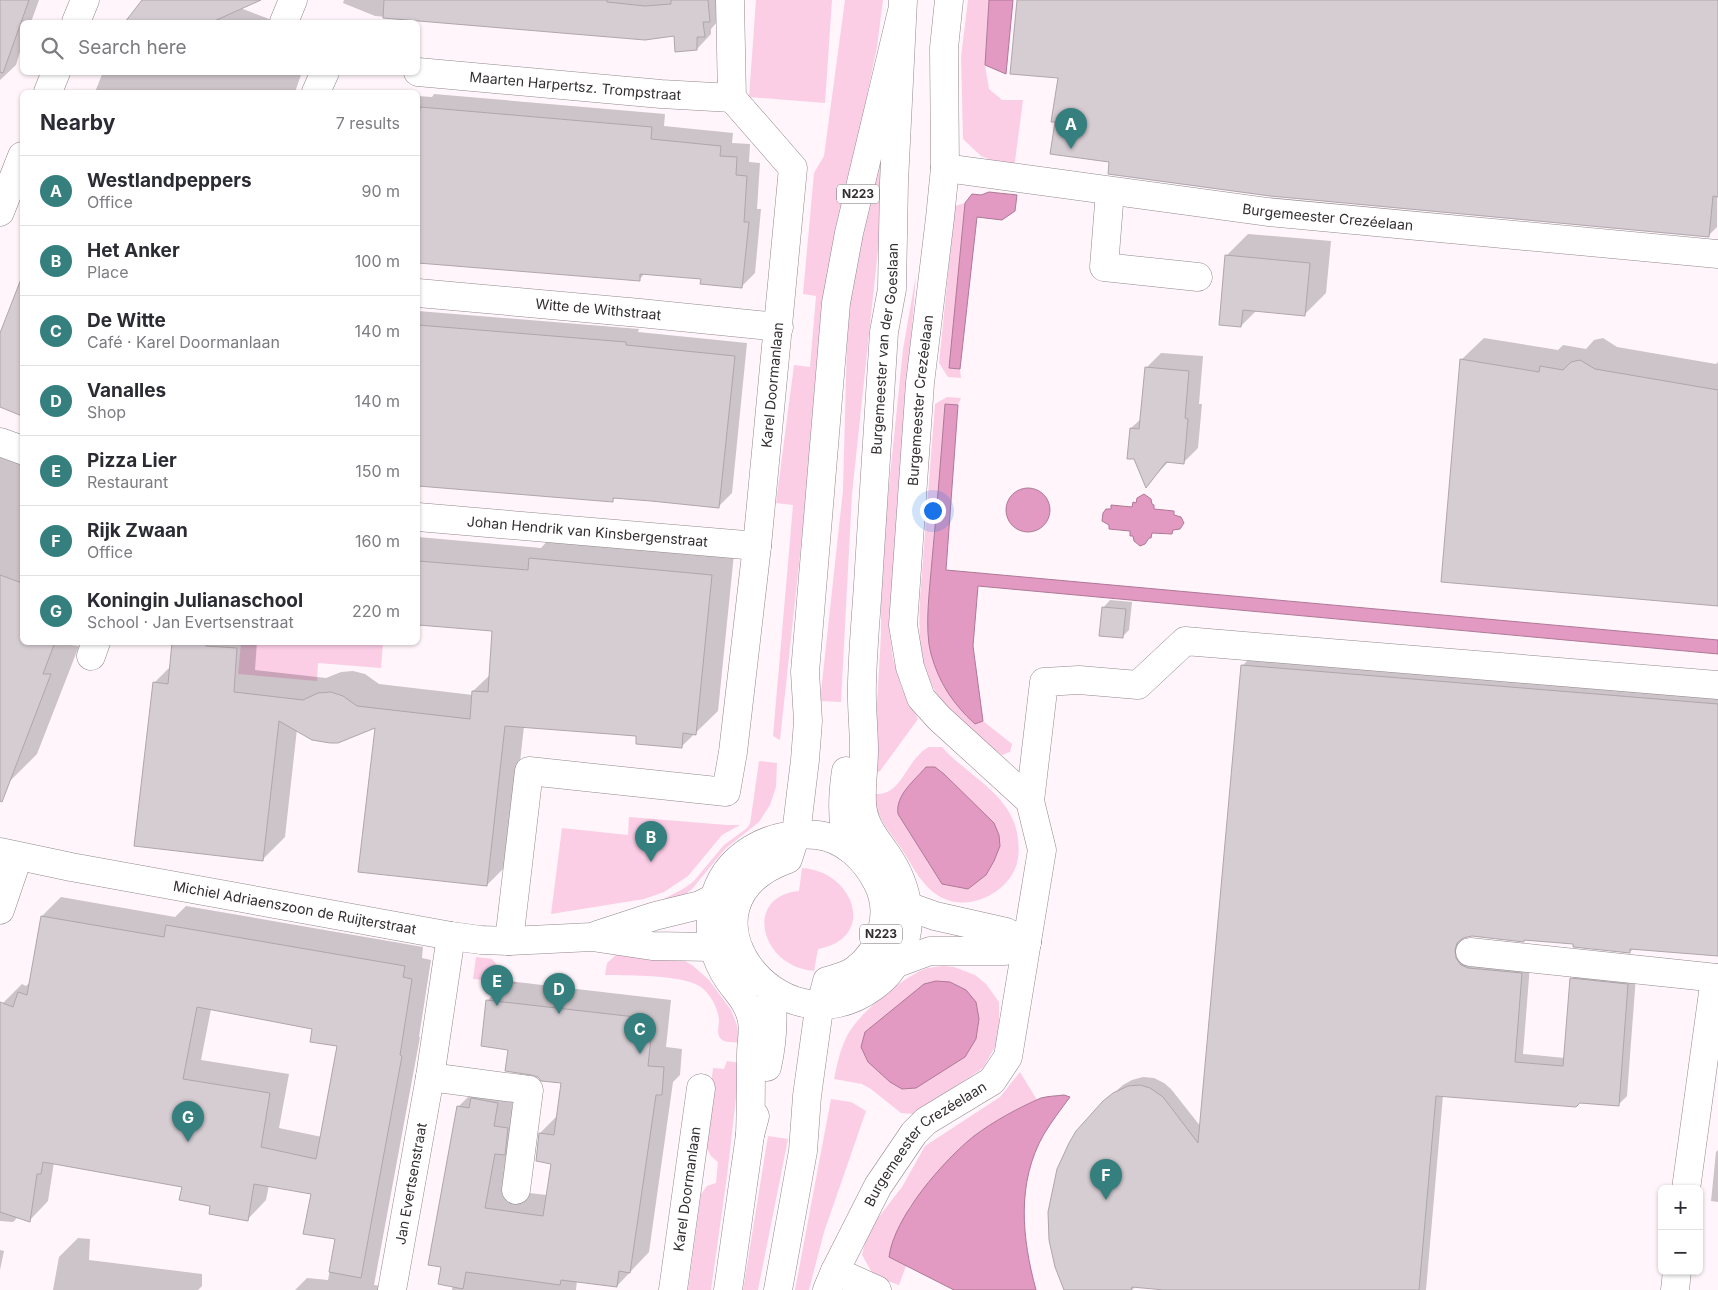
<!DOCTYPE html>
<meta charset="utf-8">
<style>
:root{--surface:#fff;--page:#f7f7f7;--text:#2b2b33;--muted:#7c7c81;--line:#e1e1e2;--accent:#367f7f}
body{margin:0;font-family:Inter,sans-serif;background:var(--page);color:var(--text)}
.controls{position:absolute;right:15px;bottom:15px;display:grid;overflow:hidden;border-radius:8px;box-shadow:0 1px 4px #0004}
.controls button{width:45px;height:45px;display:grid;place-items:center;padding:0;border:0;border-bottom:1px solid var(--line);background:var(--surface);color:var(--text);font:25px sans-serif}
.you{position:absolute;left:932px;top:510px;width:18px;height:18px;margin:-12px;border:4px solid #fff;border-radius:50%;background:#1a73e8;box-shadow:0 0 0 8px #1a73e833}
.badge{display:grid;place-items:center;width:32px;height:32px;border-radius:50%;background:var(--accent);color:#fff;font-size:16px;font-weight:700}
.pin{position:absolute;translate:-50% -41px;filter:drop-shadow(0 1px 2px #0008)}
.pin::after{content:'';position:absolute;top:26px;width:18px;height:15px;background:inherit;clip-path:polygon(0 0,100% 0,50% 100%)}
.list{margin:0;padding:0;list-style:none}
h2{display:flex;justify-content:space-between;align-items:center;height:65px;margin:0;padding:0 20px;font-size:21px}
h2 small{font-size:16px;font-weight:400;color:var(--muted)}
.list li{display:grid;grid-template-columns:32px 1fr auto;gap:15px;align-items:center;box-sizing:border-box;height:70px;padding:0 20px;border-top:1px solid var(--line)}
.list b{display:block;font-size:19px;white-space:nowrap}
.list p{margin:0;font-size:16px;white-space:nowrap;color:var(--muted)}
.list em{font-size:16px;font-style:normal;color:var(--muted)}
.icon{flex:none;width:28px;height:28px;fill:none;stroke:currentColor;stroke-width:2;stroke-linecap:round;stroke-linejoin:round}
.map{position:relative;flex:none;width:1718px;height:1290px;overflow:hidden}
.search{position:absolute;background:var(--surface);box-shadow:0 1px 4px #0004;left:20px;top:20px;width:400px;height:55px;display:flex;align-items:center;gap:12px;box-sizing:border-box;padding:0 18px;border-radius:8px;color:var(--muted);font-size:19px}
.panel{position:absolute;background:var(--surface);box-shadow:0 1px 4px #0004;left:20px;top:90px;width:400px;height:555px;border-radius:8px}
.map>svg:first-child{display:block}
.green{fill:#fccee6;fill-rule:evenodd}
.water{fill:#e299c2;stroke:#ae7996}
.shadow{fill:#0003;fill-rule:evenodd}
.building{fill:#d6cdd2;stroke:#afa6ab;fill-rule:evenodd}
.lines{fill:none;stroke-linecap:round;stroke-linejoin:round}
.minor-casing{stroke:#91888d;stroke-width:29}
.major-casing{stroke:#91888d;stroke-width:29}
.minor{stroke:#fff;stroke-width:28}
.major{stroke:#fff;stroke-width:28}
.labels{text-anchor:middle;stroke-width:4;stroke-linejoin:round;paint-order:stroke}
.shield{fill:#fff;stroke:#706d6f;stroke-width:1}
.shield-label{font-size:12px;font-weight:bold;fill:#332f31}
.street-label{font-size:14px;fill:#332f31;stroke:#fff}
</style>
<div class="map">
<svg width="1718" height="1290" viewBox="0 0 1718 1290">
<rect width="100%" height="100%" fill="#fff5fa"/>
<g class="green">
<polygon points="756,0 832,0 825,103 749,97"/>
<polygon points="845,0 883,0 877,47 849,183 825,324 780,740 773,736 793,505 776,503 794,365 810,367 816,296 803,294 814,173 824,156"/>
<polygon points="968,0 989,0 985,65 989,89 1002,100 1023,100 1014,169 981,156 963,139 961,57"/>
<polygon points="878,133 890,137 852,494 841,702 820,701 843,490 848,302"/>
<polygon points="965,203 950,368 960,369 961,378 948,377 939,363 955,206"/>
<polygon points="916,275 889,629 893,659 902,689 918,719 880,771 873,774 881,634 881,564 903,349"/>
<path d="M947,397L961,398L958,405L946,404L931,575L975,724L983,721L1012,744L1010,752L1002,755C989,746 976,737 964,727C959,724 955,718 951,713C920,679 918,643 920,598L935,404Z"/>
<polygon points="241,643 383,643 381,668 318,663 317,681 238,674"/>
<path d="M929,747H942C964,772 1000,789 1013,820C1019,833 1021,855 1015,869C1004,894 970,910 945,899C923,890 913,866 901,848C888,829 876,818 874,794C879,794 884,794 889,791C904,783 910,757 929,747ZM897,807L948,884H942L898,814Z"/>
<polygon points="759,761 777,763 776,787 770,805 759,822 725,849 692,889 681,898 656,903 683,889 693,882 724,845 746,829 750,824"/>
<polygon points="629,817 727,825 740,825 722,835 688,876 664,892 644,899 551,914 562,828 628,835"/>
<path d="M802,868C854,871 878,938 818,949L814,971C760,967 743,896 799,891Z"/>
<path d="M617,954L681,959L692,965L709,980L731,1010L737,1025L740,1043C734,1042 725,1043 721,1039C716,1034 719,1027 719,1020C718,1008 711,995 701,987C682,974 629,976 605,975L607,963Z"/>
<polygon points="476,957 492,959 507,977 518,984 473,979"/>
<path d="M943,966L954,967L975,975L986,984L999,1002V1029L995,1047L983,1068L914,1114L901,1113L871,1089L862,1084L834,1079C837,1065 840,1050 846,1038C857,1014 903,977 927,968C932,967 938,967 943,966Z"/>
<polygon points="727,1061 740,1063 727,1176 711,1290 688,1290 701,1194 707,1186 716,1183 718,1162 711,1156 704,1144 713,1068 724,1069"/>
<polygon points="1020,1072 1037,1100 1005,1116 974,1136 948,1161 909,1207 889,1256 906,1266 899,1285 874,1276 862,1255 868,1231 902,1187 925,1146 1000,1097"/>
<polygon points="831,1099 851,1102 866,1111 824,1232 809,1290 795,1290"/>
<polygon points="768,1136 788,1139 758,1290 743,1290"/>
</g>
<g class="water">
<polygon points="989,0 1013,0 1006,74 985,65"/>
<polygon points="989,192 1017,195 1015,211 1002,220 977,217 960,369 949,368 965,203 972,194 981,195"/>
<path d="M945,404L958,405L946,570L1718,640V654L978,586L973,646L983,721L975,724C953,704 939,683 931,654C924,629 930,587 932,560C937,508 941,456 945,404Z"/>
<circle cx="1028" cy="510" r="22"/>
<polygon points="1144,494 1151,499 1152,504 1154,505 1154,509 1174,511 1174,515 1181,517 1184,523 1180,529 1173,530 1172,534 1152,533 1151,538 1149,538 1145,544 1140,546 1134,541 1133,536 1130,536 1130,531 1109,529 1109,525 1102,521 1103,513 1106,509 1111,509 1111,505 1132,507 1133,502 1136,503 1137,498"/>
<path d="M926,767H935L944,774L994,823L999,835L1000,846L994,861L986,875L968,889L942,884L898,814C895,795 915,780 926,767Z"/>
<polygon points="936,981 950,982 966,990 976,1002 979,1019 976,1039 965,1057 916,1088 902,1089 890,1082 868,1062 861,1047 865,1032 924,984"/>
<path d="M1064,1095L1070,1097C1061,1109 1052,1121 1044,1134C1016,1183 1022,1238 1036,1290H954L889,1257C894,1217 943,1161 974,1136C994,1121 1018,1108 1041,1098C1048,1096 1057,1096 1064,1095Z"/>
</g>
<g class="shadow">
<polygon points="0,0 39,0 31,22 22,22 22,45 16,65 0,80"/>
<polygon points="147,0 241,0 235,6 277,22 124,22"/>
<polygon points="344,0 724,0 718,21 711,29 711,34 697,49 675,35 645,38 375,16 343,3"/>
<polygon points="1018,0 1718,0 1717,227 1709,235 1111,161 1059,77"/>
<polygon points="103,72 302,72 295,92 95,92"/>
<polygon points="359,90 382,92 357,92"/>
<polygon points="434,94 665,114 664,126 733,133 732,143 750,144 749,162 760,163 757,209 761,209 755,273 741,287 702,278 645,273 639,280 418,262 418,96 432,97"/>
<polygon points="1248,234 1331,241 1326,293 1304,315 1257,310 1241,326 1226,256"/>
<polygon points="22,278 22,415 0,406 0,336"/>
<polygon points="418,311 639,329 638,332 747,343 732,493 719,506 616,497 613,500 418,485"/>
<polygon points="1484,338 1558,350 1563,345 1586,349 1594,340 1603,338 1617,347 1716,364 1718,362 1718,605 1461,360"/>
<polygon points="1161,353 1203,356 1199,404 1202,404 1198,448 1183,463 1169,461 1146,486 1134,458 1129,458 1131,428 1142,418 1147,367"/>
<polygon points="0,456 22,465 22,642 72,642 71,645 79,646 37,754 8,783 0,781"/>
<polygon points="552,536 734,554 718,711 681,747 637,735 524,726 509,863 487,885 377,726 297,729 285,837 262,860 154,683 171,666 173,642 257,642 255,670 326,678 341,672 353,671 365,674 379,684 473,695 473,691 491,674 494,630 418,623 418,537 541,548"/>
<polygon points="1110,600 1132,602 1129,630 1122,637 1103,608"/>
<polygon points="1251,657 1718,696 1718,955 1634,948 1630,952 1575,943 1525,939 1523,941 1472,935 1464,937 1463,940 1464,950 1530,965 1523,1054 1565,1058 1572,979 1580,970 1636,976 1627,1096 1618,1105 1443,1095 1426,1290 1178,1290 1136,1286 1132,1290 1065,1290 1104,1102 1123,1085 1132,1080 1143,1077 1154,1078 1164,1083 1171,1089 1201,1127 1242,666"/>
<path d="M61,897L175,917L186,906L423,947L422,958L431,960L419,1037H420L374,1285L383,1286L382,1290H295L307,1278L328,1280L336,1238L312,1193L269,1185L266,1200L247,1220L212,1205L183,1186L54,1162L48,1201L29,1221L18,1217L13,1222L0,1221V1012L3,1003L22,984L26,986L31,981L42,916ZM211,1009L314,1028L338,1045L322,1137L279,1128L289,1074L201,1060Z"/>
<polygon points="507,981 671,1000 666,1047 682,1049 680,1075 673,1082 649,1252 617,1286 577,1280 576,1290 452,1290 453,1285 442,1266 458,1107 477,1088 516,1084 512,1107 527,1109 503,1190 547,1195 552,1163 540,1133 558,1115 563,1082 510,1048 483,1045 488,1000"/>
<polygon points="1718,1150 1718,1202 1711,1201 1716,1152"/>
<polygon points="78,1238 90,1239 89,1260 202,1274 202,1286 198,1290 53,1290 59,1257"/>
<polygon points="0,1250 4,1251 0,1270"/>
</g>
<g class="building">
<polygon points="0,0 29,0 3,73 0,72"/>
<polygon points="142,0 261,0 212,22 125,22"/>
<polygon points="384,0 607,0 607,2 645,6 671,4 671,0 708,0 710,22 703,22 705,37 697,37 697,50 675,52 674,36 645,40 383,18"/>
<polygon points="1017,0 1718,0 1718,197 1713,196 1709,237 1270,196 1108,174 1109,162 1050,154 1055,122 1051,122 1058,78 1010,74"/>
<polygon points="420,107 652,127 651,139 721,146 720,156 737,157 736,175 747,176 744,222 749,222 742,288 700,284 701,279 640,274 640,281 418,263 418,134"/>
<polygon points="1225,255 1310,263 1305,316 1243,310 1241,327 1219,325"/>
<polygon points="21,279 22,280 22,416 0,407 0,333"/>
<polygon points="418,325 626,342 626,345 735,356 719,508 651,501 613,498 613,502 418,486"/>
<polygon points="1460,359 1539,372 1540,366 1563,370 1571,362 1580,360 1595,369 1718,390 1718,606 1441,582"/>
<polygon points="1145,367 1189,371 1185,418 1188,419 1184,464 1166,462 1146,488 1134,459 1127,459 1130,428 1139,429"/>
<polygon points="529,558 712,575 696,735 683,733 682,748 636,744 636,736 505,726 487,886 358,872 375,728 338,743 330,743 312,740 279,721 263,861 134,846 153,682 168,684 172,642 206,642 206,646 237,648 234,692 303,700 318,693 331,692 343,696 357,706 470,719 472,691 488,692 492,631 418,625 418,561 528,570"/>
<polygon points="0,575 22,583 22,642 55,642 43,674 51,674 2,802 0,801"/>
<polygon points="1102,607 1126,609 1123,638 1099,636"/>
<polygon points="1241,665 1718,704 1718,956 1630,949 1630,953 1573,947 1573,944 1524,940 1524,942 1472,936 1463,938 1457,943 1455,950 1456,958 1461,965 1468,968 1522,973 1515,1062 1563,1066 1570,978 1628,984 1619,1106 1580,1103 1576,1107 1436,1096 1419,1290 1164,1290 1132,1287 1131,1290 1064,1290 1055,1267 1049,1240 1048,1212 1057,1169 1069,1143 1076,1131 1103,1101 1113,1093 1128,1086 1140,1085 1150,1088 1163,1097 1198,1143"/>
<path d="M41,916L164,937L166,925L405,966L403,977L412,979L400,1055L402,1056L361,1278L329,1272L335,1239L303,1234L311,1194L254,1184L248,1221L209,1214L210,1206L179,1200L182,1187L43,1162L41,1174H37L30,1222L0,1212V1002L13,1007L18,992L27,995ZM197,1007L312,1029L310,1042L337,1046L316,1159L261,1147L270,1093L183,1079Z"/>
<polygon points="486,1000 653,1019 648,1066 664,1067 662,1095 656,1095 630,1273 619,1271 617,1287 561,1280 560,1285 466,1272 463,1289 438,1284 441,1267 428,1265 457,1106 469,1108 471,1098 498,1103 494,1126 508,1128 505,1155 495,1154 485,1208 543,1216 551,1164 536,1161 539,1133 554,1135 561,1083 541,1081 538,1077 531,1075 505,1071 508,1050 481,1046"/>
</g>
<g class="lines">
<g class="minor-casing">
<g id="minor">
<polyline points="76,22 85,0"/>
<polyline points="284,22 293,0"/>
<path id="s1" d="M418,72L661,94L732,98"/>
<polyline points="48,92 56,72"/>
<polyline points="316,92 325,72"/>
<path id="s2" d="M945,168L1268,212L1718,254"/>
<polyline points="1110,191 1104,267 1198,277"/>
<polyline points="0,212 22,156"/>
<path id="s3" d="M418,293L640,313L779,327"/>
<polyline points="0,442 22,450"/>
<path id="s4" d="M418,517L757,546"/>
<polyline points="91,656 96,642"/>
<polyline points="1030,801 1044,682 1079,680 1138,685 1185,641 1718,685"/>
<path id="s5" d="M0,852L71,867L451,936L481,940L509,941L592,937L652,946L713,947"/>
<polyline points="907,906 935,916 1006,932 1027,942"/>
<polyline points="0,910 18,857"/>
<polyline points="597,935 655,916 700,905 714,898"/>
<path id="s6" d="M509,941L529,771L726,792L733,752L757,546L793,168L732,98L730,0"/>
<polyline points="1470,952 1718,978"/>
<polyline points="895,964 930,951 1005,951 1027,942"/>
<polyline points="430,1077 529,1090 516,1190"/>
<polyline points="1686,1189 1715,978"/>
<polyline points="835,1271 877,1290"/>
<path id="s7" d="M392,1290L430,1077L451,936"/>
<path id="s8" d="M673,1290L701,1088"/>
<path id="s9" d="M827,1290L835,1271L878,1186L914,1133L926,1121L992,1081L1008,1057L1042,850L1030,801L939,718L921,698L910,667L903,625L920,383L940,218L945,168L944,48L949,0"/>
<polyline points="1675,1290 1677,1271"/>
</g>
</g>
<g class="major-casing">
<g id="major">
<path id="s10" d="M902,11L849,233L836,303L805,672L808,721L805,760L796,834L788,859C664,903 778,1057 873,987C895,972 907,947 908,921C909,899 901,876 889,858C877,840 863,826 862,803C861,785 864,768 864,750C864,728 861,705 862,683C863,644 867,606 869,568C874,489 879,411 884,332L892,289L894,182L903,0"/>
<path d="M846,771C842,797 841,823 849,848"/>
<path d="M767,1067C773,1041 774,1016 771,989"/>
<path d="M750,1135C751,1108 751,1081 751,1055C751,1043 754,1033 752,1021C749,1003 738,993 728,979C722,970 717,959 714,948C709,933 710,918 713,903C724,854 770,831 817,835C844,838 865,859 877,882C893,912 882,950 855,970C847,976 837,978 827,981L818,1016L807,1096L803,1151L778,1290"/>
<polyline points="728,1290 750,1135 755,1116"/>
</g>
</g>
<use href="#minor" class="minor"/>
<use href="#major" class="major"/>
</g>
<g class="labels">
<g class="shield">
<rect x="837" y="184.5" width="42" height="19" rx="4"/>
<rect x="860" y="924.5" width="42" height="19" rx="4"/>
</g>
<g class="shield-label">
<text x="858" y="198">N223</text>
<text x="881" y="938">N223</text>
</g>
<g class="street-label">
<text dy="5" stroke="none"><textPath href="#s1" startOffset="158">Maarten Harpertsz. Trompstraat</textPath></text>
<text dy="5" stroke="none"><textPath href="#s2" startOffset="386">Burgemeester Crezéelaan</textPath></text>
<text dy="5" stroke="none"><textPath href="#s3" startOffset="181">Witte de Withstraat</textPath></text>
<text dy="5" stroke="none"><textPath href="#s10" startOffset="1798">Burgemeester van der Goeslaan</textPath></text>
<text dy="5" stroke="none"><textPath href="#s6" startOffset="779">Karel Doormanlaan</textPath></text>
<text dy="5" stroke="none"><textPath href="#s9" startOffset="1014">Burgemeester Crezéelaan</textPath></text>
<text dy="5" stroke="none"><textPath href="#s4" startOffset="170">Johan Hendrik van Kinsbergenstraat</textPath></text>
<text dy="5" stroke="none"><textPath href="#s5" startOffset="300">Michiel Adriaenszoon de Ruijterstraat</textPath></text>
<text dy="5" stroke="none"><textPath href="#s9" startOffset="180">Burgemeester Crezéelaan</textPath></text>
<text dy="5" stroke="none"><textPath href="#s7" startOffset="108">Jan Evertsenstraat</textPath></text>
<text dy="5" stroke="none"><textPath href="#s8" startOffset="102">Karel Doormanlaan</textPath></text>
</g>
</g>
</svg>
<div class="controls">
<button>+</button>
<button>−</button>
</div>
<div class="you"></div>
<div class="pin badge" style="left:1071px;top:149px">A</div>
<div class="pin badge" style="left:651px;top:862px">B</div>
<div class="pin badge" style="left:640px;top:1054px">C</div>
<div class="pin badge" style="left:559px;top:1014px">D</div>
<div class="pin badge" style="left:497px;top:1006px">E</div>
<div class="pin badge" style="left:1106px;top:1200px">F</div>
<div class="pin badge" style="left:188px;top:1142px">G</div>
<div class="search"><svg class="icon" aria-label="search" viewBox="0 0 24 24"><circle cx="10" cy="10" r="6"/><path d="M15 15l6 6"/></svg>Search here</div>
<section class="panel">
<h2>Nearby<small>7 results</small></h2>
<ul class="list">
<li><span class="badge">A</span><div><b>Westlandpeppers</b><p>Office</p></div><em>90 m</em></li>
<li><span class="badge">B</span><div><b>Het Anker</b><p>Place</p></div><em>100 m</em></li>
<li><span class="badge">C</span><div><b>De Witte</b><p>Café · Karel Doormanlaan</p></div><em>140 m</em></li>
<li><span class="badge">D</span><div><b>Vanalles</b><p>Shop</p></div><em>140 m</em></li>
<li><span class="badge">E</span><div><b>Pizza Lier</b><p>Restaurant</p></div><em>150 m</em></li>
<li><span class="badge">F</span><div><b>Rijk Zwaan</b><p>Office</p></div><em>160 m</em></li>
<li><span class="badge">G</span><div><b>Koningin Julianaschool</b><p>School · Jan Evertsenstraat</p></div><em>220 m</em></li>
</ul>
</section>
</div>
